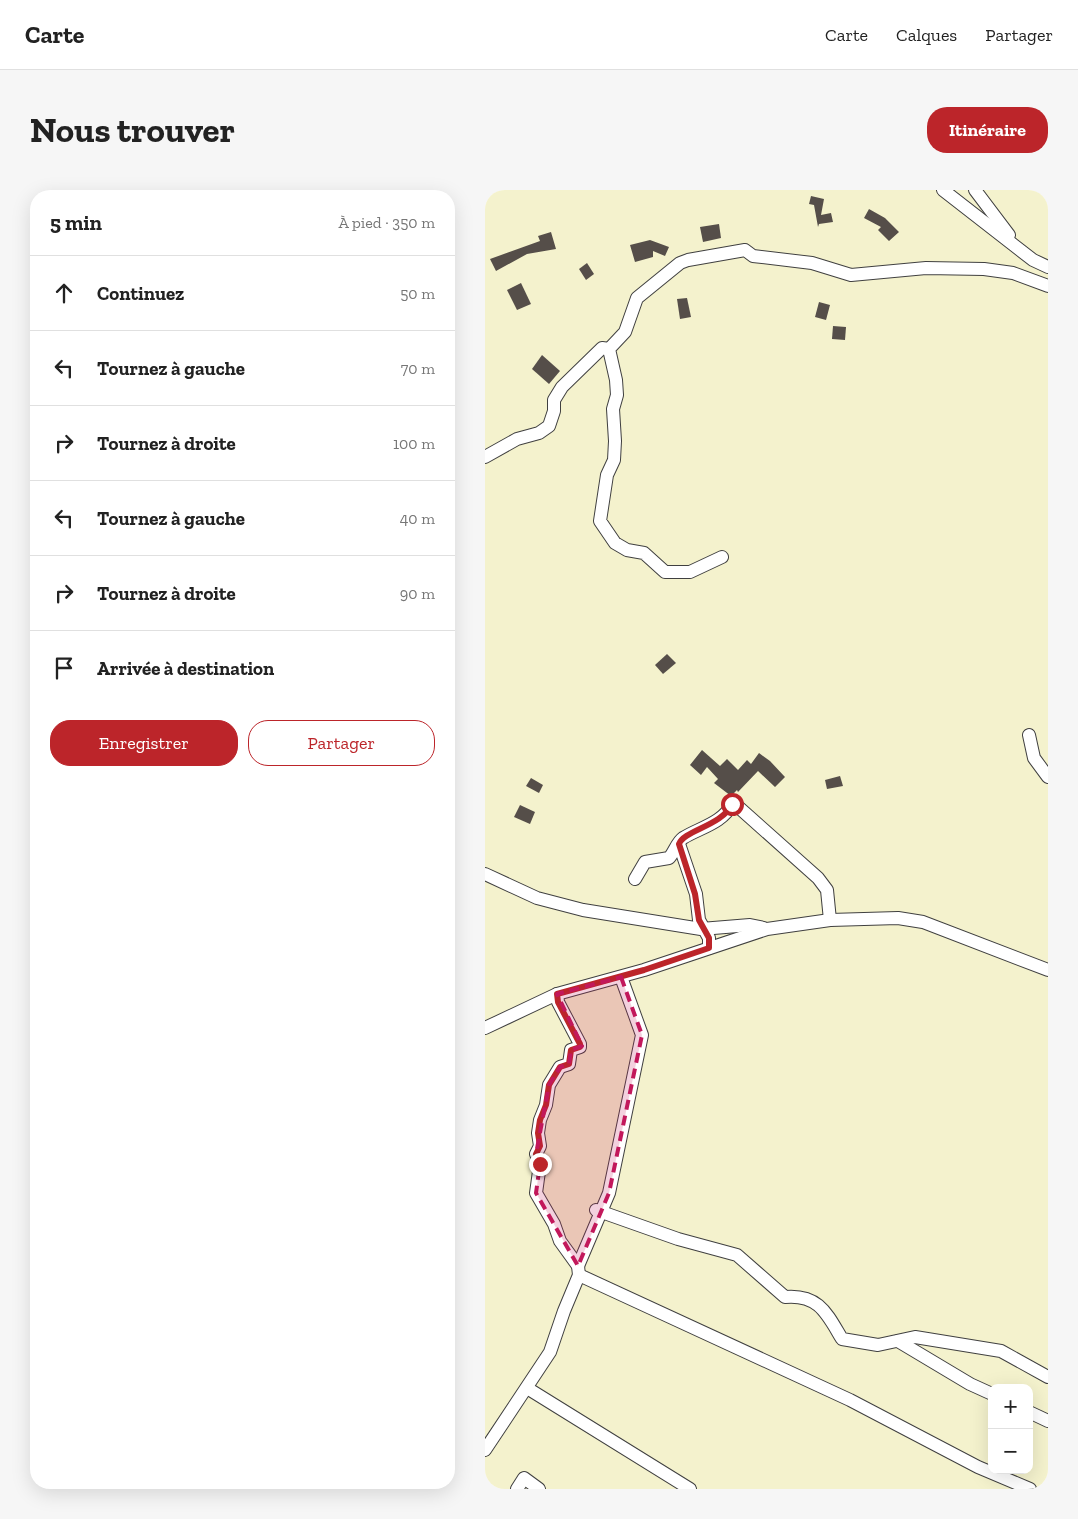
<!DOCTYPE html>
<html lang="fr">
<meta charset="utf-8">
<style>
:root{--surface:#fff;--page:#f6f6f6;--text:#222;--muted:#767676;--line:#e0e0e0;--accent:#bc252a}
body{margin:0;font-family:"Zilla Slab",serif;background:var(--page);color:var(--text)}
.controls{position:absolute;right:15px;bottom:15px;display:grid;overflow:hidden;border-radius:10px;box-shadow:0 5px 20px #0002}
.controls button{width:45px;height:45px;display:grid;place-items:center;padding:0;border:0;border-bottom:1px solid var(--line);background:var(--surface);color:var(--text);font:25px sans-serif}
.stop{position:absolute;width:15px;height:15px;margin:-11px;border:4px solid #bc252a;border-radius:50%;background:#fff}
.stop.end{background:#bc252a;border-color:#fff;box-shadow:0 1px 5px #0008}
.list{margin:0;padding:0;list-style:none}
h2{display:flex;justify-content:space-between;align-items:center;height:65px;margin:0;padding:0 20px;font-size:21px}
h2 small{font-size:16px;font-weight:400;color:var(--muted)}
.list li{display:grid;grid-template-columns:32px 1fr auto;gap:15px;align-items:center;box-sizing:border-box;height:75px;padding:0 20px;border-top:1px solid var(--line)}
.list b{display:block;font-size:19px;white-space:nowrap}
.list em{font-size:16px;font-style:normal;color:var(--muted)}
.actions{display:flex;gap:10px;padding:15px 20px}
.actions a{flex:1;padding:11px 0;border:1px solid var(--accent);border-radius:20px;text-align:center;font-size:18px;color:var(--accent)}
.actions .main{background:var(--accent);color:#fff}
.icon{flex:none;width:28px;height:28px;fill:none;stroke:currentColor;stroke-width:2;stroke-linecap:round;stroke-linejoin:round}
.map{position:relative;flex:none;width:563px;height:1299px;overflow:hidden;border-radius:20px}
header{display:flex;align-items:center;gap:30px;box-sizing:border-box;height:70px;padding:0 25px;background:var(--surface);border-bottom:1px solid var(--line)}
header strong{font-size:24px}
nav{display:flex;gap:28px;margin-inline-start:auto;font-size:18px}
.intro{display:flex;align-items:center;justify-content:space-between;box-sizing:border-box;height:120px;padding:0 30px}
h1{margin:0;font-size:35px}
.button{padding:12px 22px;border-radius:20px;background:var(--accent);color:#fff;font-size:18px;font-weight:700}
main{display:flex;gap:30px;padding:0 30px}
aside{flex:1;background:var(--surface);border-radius:20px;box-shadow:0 5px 20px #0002}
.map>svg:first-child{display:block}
.farmland{fill:#f4f2cd;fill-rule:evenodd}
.building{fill:#554e49}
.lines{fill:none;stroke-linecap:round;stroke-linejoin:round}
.minor-casing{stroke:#404040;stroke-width:14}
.minor{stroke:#fff;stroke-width:12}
.route{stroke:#bc252a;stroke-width:6}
.marked{fill:#c2185b;fill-opacity:0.2;stroke:#c2185b;stroke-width:4;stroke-dasharray:10 6;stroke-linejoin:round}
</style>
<header>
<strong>Carte</strong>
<nav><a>Carte</a><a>Calques</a><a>Partager</a></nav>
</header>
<div class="intro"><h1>Nous trouver</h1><a class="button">Itinéraire</a></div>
<main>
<aside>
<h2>5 min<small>À pied · 350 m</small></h2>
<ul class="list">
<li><svg class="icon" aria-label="ahead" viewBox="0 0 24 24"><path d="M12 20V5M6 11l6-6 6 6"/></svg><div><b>Continuez</b></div><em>50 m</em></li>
<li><svg class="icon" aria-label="left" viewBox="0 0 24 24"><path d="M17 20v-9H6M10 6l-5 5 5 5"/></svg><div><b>Tournez à gauche</b></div><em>70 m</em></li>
<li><svg class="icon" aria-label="right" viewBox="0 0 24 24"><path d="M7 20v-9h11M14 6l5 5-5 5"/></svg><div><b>Tournez à droite</b></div><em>100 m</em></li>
<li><svg class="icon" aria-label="left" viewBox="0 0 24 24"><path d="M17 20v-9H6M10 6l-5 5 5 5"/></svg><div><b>Tournez à gauche</b></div><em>40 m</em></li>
<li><svg class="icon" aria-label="right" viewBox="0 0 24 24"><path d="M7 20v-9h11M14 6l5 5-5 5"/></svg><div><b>Tournez à droite</b></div><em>90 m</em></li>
<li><svg class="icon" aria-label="arrive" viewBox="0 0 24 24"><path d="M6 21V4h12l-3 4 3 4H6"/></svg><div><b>Arrivée à destination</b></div></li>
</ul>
<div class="actions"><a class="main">Enregistrer</a><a>Partager</a></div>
</aside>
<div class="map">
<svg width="563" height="1299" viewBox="0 0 563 1299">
<rect width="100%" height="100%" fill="#fffced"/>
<path class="farmland" d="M0,0H563V1299H0ZM507,1198H544V1280H507Z"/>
<g class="building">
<polygon points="326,6 339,9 336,25 346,23 348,32 334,34 333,37 329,15 324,14"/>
<polygon points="384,19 400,28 414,42 404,51 393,40 396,37 379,28"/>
<polygon points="234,34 236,48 218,52 215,37"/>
<polygon points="66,42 71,59 42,64 11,81 5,69 55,51 53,46"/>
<polygon points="165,50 184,57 180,66 168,61 168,67 150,72 145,55"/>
<polygon points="102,73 109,84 101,90 94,79"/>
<polygon points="36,93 46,114 32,120 22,100"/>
<polygon points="202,108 206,127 195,129 192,109"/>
<polygon points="334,112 345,115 341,130 330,127"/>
<polygon points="348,136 361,137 360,150 347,149"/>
<polygon points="57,165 75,181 64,194 47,179"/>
<polygon points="182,464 191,473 178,484 170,475"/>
<polygon points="217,560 235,576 242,569 253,580 262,570 266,574 274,563 285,571 300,587 290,597 273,581 253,602 252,600 246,606 229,593 233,589 222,577 216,585 205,575"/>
<polygon points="355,586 358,596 342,599 340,590"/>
<polygon points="46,588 58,595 54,603 41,596"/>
<polygon points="35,615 50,622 45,634 29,627"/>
</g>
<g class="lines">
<g class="minor-casing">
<g id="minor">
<polyline points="458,0 548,70 563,77"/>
<polyline points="490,0 524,45"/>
<polyline points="0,267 32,249 54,243 64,236 69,221 69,210 77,197 117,158 124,159"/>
<polyline points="237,367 205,382 180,382 159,363 142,360 130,353 115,331 122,285 129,270 130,251 128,219 132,205 131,190 124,159 140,142 152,108 195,73 203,70 260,60 268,66 327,73 366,85 441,78 499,79 528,83 563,96"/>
<polyline points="544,545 549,568 563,587"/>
<polyline points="194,654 211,704 214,730 224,748 224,758"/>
<polyline points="0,684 52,708 98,720 216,739 265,735 279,738"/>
<path d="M150,689L160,672L184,668C189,663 192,652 198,648C214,638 238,633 247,614H250L333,688L342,700L345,730"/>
<polyline points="0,838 72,804 159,780 282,739 345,730 413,728 438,732 563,780"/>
<path d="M111,1020L193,1049L252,1065L300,1107C334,1104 342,1124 357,1149L393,1155L430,1147L516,1161L563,1187"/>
<polyline points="93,1076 124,1003 157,845 136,787"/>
<polyline points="94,1085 365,1210 493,1277 545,1299"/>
<polyline points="413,1151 485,1194 507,1204"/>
<polyline points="42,1198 205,1299"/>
<polyline points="544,1222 563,1231"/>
<polyline points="0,1260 65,1162 79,1121 94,1085 93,1076 75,1051 69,1034 51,1003 55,974 51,964 55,956 53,943 55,930 61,915 64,895 75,877 84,874 86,860 95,857 95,854 73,812 72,804"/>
<polyline points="32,1299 39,1288 54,1299"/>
</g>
</g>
<use href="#minor" class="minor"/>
</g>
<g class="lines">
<path class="route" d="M55,974L51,964L55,956L53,943L55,930L61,915L64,895L75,877L84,874L86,860L95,857V854L73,812L72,804L159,780L224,758V748L214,730L210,704L194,654C199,640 237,636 247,614"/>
</g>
<path class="marked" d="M136,787L157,845L124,1003L93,1076L51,1003L55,974L51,964L64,895L75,877L84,874L86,860L97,856L72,804Z"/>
</svg>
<div class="controls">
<button>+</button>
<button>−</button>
</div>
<div class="stop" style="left:247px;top:614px"></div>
<div class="stop end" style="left:55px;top:974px"></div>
</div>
</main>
